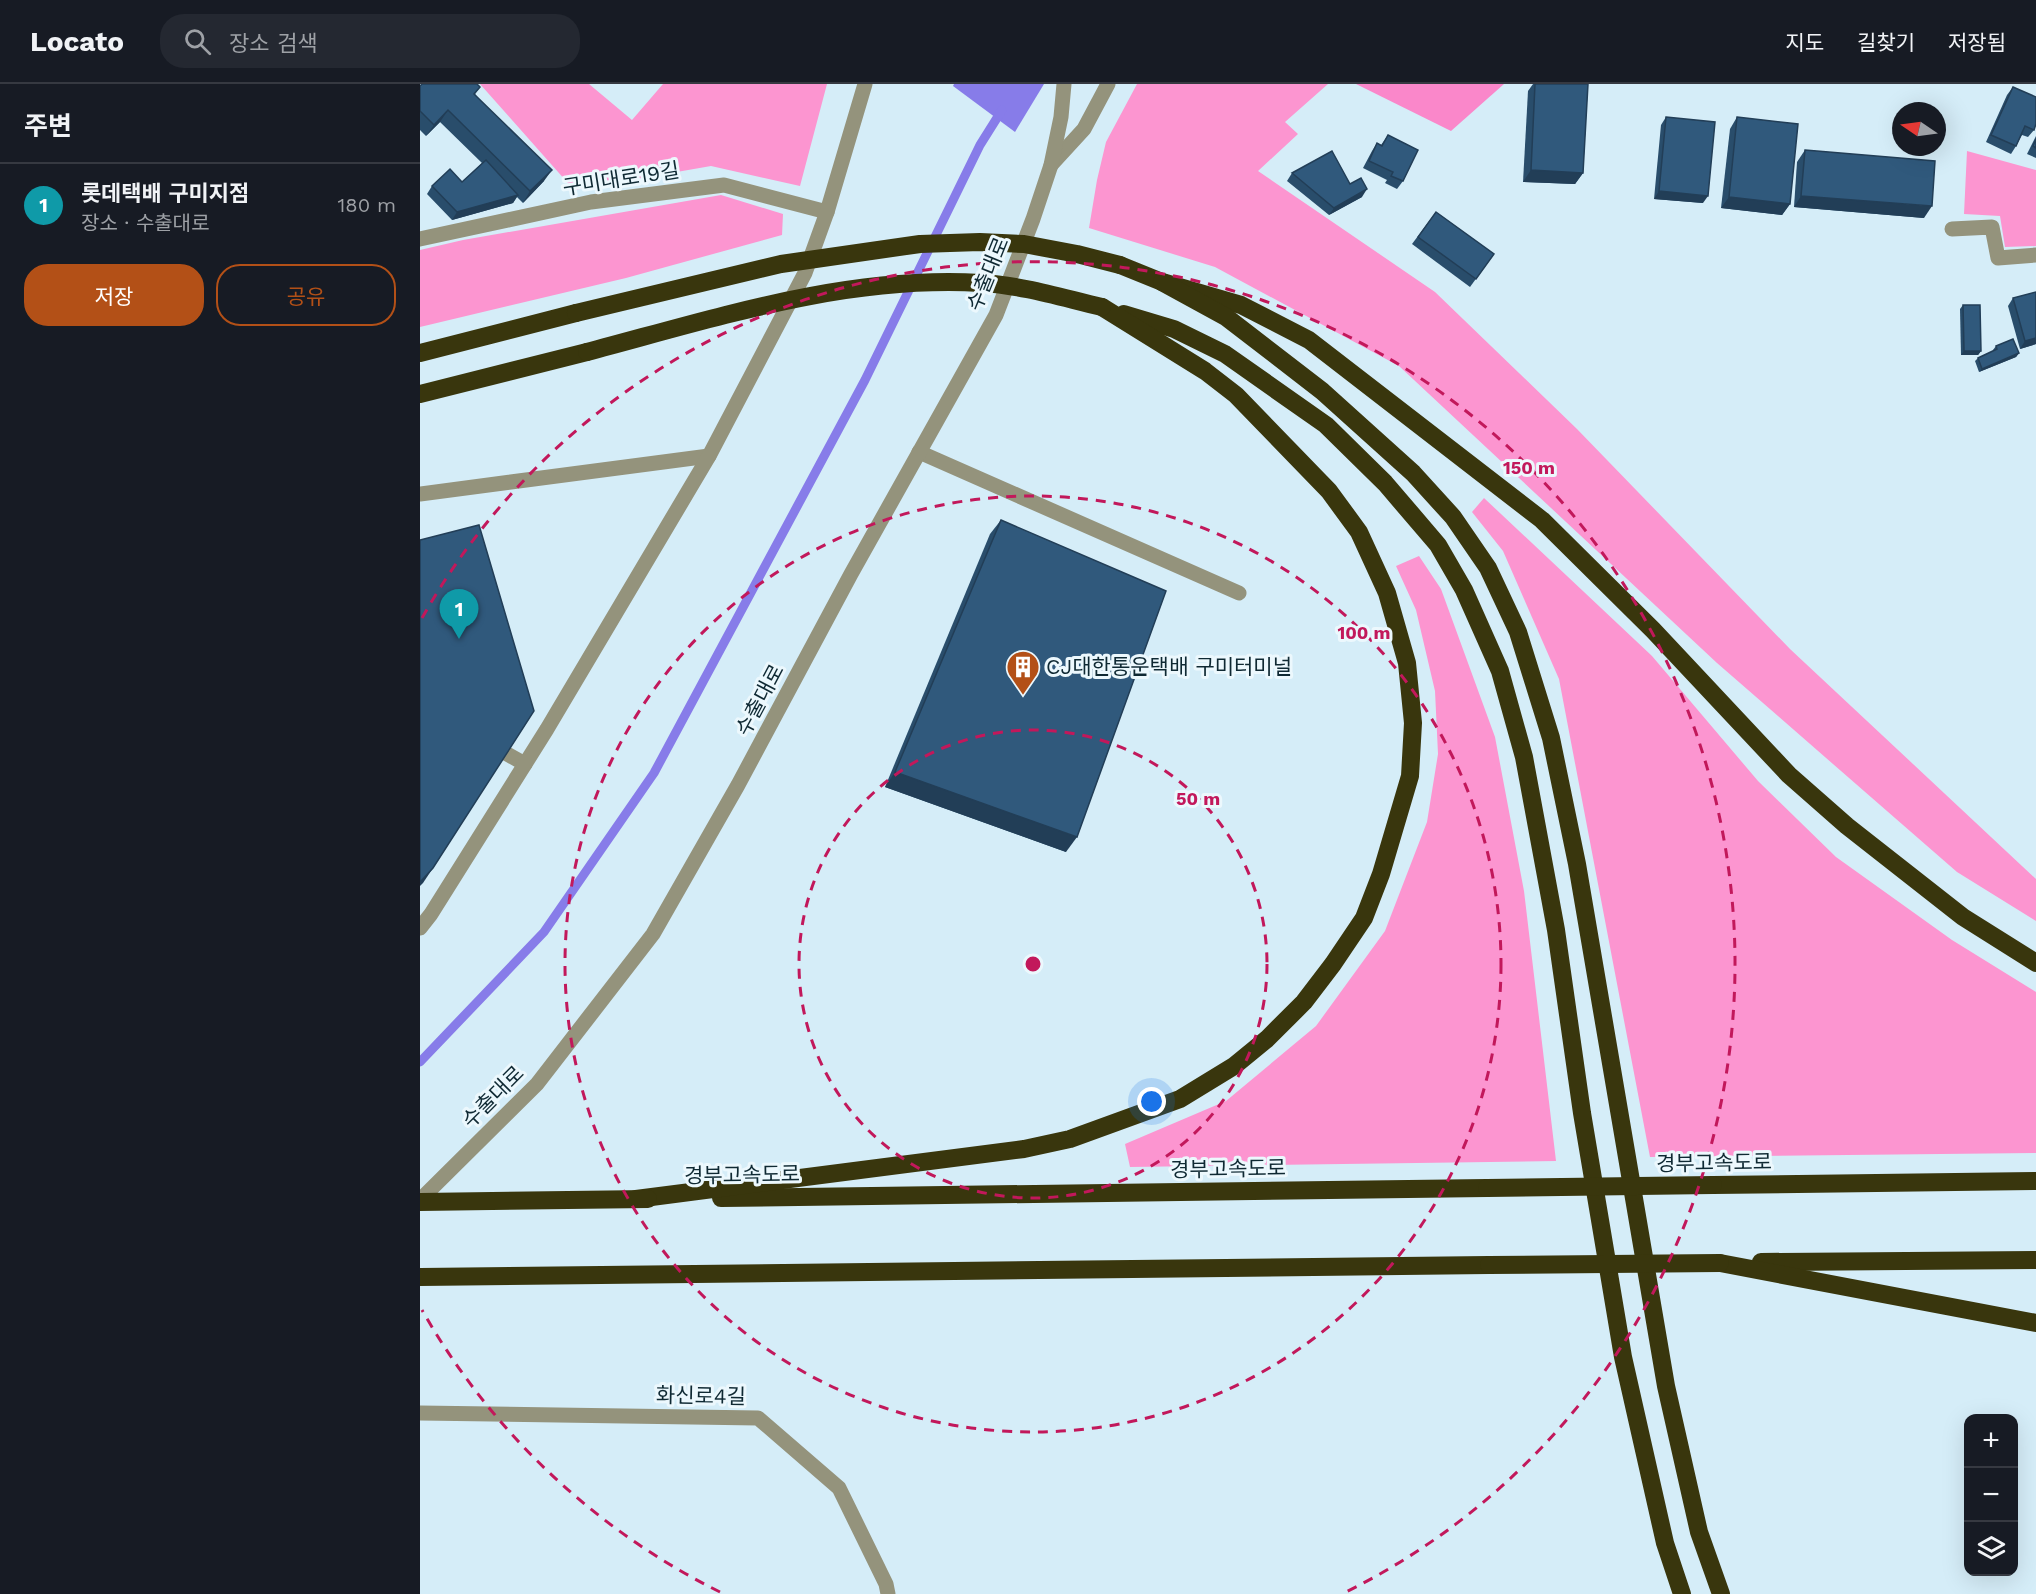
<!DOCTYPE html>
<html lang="ko">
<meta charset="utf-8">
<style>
:root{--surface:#171b24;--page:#242831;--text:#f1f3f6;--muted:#9ea1a6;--line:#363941;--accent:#b35017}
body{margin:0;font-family:"Work Sans","Noto Sans KR",sans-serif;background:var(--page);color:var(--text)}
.controls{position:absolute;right:18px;bottom:18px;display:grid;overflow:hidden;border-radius:12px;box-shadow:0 6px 24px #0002}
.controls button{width:54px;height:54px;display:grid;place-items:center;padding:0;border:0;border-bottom:2px solid var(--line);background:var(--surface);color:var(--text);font:30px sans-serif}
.compass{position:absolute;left:1472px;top:18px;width:54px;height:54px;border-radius:50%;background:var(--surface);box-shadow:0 6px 24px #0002;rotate:283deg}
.you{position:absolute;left:732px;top:1018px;width:21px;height:21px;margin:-15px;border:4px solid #fff;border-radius:50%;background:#1a73e8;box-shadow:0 0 0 9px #1a73e833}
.badge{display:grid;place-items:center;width:39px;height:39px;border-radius:50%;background:var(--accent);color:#fff;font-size:20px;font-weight:700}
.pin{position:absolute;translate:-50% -50px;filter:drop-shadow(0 2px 3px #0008)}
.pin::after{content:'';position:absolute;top:32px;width:21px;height:18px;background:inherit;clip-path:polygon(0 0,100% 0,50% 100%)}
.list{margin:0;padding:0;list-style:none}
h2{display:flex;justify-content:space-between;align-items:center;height:78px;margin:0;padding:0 24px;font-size:26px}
h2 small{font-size:20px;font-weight:400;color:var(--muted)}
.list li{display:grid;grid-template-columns:39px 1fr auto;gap:18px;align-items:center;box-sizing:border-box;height:84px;padding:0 24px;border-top:2px solid var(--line)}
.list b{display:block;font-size:22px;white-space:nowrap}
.list p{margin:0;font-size:20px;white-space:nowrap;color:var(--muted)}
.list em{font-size:20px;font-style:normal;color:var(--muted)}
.actions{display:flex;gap:12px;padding:18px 24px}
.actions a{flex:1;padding:14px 0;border:2px solid var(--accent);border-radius:24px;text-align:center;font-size:21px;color:var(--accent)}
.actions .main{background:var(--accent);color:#fff}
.icon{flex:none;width:33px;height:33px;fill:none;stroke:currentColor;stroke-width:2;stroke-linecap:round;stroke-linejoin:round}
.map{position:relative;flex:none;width:1616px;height:1510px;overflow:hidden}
header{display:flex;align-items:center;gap:36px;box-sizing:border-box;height:84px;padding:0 30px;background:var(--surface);border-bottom:2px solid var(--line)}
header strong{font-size:28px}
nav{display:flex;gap:33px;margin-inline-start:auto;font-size:21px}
.search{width:420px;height:54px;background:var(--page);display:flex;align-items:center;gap:15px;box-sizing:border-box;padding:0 21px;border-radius:24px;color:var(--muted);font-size:22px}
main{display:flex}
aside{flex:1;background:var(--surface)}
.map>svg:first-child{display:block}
.green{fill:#fc95d0}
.forest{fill:#fa87ca}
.water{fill:#877ce9}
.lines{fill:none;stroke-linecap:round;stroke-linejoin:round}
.stream{stroke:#877ce9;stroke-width:9}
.minor{stroke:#94937c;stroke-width:15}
.highway{stroke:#39360d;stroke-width:18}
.highway-bridge{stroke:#39360d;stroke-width:18}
.wall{fill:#294d6b}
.shaded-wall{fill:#223e57}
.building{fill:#30597c;stroke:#223e57;stroke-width:1.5}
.ring{fill:none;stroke:#c2185b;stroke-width:3;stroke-dasharray:10 8}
.labels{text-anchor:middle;stroke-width:6;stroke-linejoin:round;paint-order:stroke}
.street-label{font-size:21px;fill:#0f2933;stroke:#ecf8fd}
.poi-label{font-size:21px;fill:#0f2933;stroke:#ecf8fd;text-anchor:start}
.centre{fill:#c2185b;stroke:#ecf8fd;stroke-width:3}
.ring-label{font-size:18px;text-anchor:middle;font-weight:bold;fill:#c2185b;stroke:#ecf8fd;stroke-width:6;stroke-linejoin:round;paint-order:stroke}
</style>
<header>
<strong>Locato</strong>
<div class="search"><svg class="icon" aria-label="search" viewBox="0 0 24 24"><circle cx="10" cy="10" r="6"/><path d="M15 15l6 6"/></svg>장소 검색</div>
<nav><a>지도</a><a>길찾기</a><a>저장됨</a></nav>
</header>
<main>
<aside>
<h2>주변<small></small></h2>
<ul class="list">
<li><span class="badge" style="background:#0f9aa8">1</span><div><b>롯데택배 구미지점</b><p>장소 · 수출대로</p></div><em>180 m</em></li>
</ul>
<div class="actions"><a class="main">저장</a><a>공유</a></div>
</aside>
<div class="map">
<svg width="1616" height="1510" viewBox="0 0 1616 1510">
<rect width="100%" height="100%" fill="#d5edf8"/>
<g class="green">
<polygon points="60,0 169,0 212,36 243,0 407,0 380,102 291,82 154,106"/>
<polygon points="717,0 908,0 865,38 878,50 838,87 1015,208 1157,345 1370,565 1616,795 1616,837 1537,788 1297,579 979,282 795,183 669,144 677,96 686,58"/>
<polygon points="1547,67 1616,86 1616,162 1585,163 1580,132 1544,130"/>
<polygon points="301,111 363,130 362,151 206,194 0,243 0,166 43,156"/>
<polygon points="1064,414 1232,572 1338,697 1416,773 1532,856 1616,908 1616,1069 1230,1073 1139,595 1083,467 1052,428"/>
<polygon points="999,472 1021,505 1075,653 1104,807 1136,1077 710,1083 705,1060 806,1017 896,942 965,847 1007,738 1018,670 1015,607 996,526 976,482"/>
</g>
<polygon class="forest" points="936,0 1084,0 1031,47"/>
<polygon class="water" points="534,0 624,0 595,48 533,2"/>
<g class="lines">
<polyline class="stream" points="0,978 124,848 234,689 445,296 560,61 582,26"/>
<g class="minor">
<polyline points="631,81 664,45 688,0"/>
<polyline points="1532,145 1572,143 1578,174 1616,171"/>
<polyline points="0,155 171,118 304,101 407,128"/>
<polyline points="499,368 819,509"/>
<polyline points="0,410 289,372"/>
<polyline points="71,661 105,680"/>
<polyline points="0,844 11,830 127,645 289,372 385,189 407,128 445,0"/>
<polyline points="0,1116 117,1000 233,850 318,701 431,490 576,231 613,135 631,81 641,33 644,0"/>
<polyline points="0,1329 338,1334 419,1404 466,1500 468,1510"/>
</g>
<g class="highway">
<polyline points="700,181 742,198 821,221 889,256 1122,436 1233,546 1369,691 1427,742 1543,833 1616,879"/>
<polyline points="742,198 806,233 902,307 993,389 1033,433 1068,484 1098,548 1131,654 1157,780 1246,1302 1279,1448 1301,1510"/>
<polyline points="704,230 754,245 805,270 906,341 965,399 1018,461 1044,506 1080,587 1104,673 1136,846 1162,1029 1203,1273 1245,1459 1262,1510"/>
<polyline points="0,269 156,229"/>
<polyline points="0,310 167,268"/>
<polyline points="1293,1101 1616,1097"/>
<polyline points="301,1114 1067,1104"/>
<polyline points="216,1115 604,1065 650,1055 760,1015 814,982 847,955 884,918 913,880 944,834 961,790 990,692 993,639 987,579 967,509 939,448 909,407 816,311 785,287 682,223"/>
<polyline points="0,1118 228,1115"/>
<polyline points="1341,1178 1616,1176"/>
<polyline points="1300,1179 1616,1239"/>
<polyline points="0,1193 1069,1181"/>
</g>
<g class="highway-bridge">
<polyline points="156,229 361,180 500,160 560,158 604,160 657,170 700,181"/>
<path d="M167,268C296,234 426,191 561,199C602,201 643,214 682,223"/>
<polyline points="1067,1104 1293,1101"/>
<polyline points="1069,1181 1300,1179"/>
</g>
</g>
<g class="wall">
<polygon points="1113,0 1168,0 1163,89 1155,100 1103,98 1108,7"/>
<polygon points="0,2 60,3 55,10 124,97 103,119 97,113 93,119 32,136 7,110 12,102 42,98 62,79 20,38 6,52 0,46"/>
<polygon points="1593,3 1614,46 1608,53 1602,51 1596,62 1591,70 1566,58 1587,11"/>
<polygon points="1246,33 1283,119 1234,115 1241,41"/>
<polygon points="1317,33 1370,120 1362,131 1301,124 1310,45"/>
<polygon points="968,51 983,97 977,105 965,99 967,96 943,84 952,67 957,59 961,61"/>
<polygon points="1616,52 1616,74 1607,70"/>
<polygon points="1385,66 1504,134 1374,123 1377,78"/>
<polygon points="872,89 930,100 942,113 909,131 867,97"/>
<polygon points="1016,128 1074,170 1050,203 992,160"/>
<polygon points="1593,214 1616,260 1600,265 1588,222"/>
<polygon points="1543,221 1561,267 1558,271 1541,271 1540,225"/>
<polygon points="1576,262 1599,269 1596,273 1559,288 1555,277 1558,274 1573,267 1573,266"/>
<polygon points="581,436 646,768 465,703 570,450"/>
</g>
<g class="shaded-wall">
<polygon points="28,26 20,38 6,52 14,41"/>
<polygon points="132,86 124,97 103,119 110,107"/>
<polygon points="1111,86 1163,89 1155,100 1103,98"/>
<polygon points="947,105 942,113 909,131 914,124"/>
<polygon points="1239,107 1288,112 1283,119 1234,115"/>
<polygon points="98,111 93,119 32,136 37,128"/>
<polygon points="1381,112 1512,122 1504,134 1374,123"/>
<polygon points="1309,113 1370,120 1362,131 1301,124"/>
<polygon points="1616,254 1616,260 1600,265 1605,257"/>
<polygon points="1544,267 1561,267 1558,271 1541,271"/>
<polygon points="1599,269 1596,273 1559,288 1562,285"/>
<polygon points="475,688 657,753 646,768 465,703"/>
<polygon points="13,784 3,799 0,802 0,798"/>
</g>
<g class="building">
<polygon points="2,0 57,0 60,3 54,10 132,86 110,107 28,26 14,41 0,27 0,2"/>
<polygon points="1115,0 1168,0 1163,89 1111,86"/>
<polygon points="1593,3 1616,13 1616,40 1614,46 1605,42 1596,62 1571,51"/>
<polygon points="1246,33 1295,38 1288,112 1239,107"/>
<polygon points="1317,33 1378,40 1370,120 1309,113"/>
<polygon points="968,51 998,66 983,97 971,92 973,88 949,77 957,59 962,62"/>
<polygon points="1616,55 1616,64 1613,62"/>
<polygon points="1385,66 1515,77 1512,122 1381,112"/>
<polygon points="912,67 930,100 941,94 947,105 914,124 872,89"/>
<polygon points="66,76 98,111 37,128 12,102 30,85 42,98"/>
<polygon points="1016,128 1074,170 1056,195 998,153"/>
<polygon points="1616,208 1616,254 1605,257 1593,214"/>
<polygon points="1543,221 1560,221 1561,267 1544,267"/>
<polygon points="1593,255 1599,269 1562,285 1558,274 1577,265 1576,262"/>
<polygon points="581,436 746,507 657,753 475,688"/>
<polygon points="59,441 114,627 13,784 0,798 0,456"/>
</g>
<g class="ring">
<circle cx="613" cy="880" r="234"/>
<circle cx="613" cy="880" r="468"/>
<path d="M300 1508A702 702 0 0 1 2 1226M2 534A702 702 0 1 1 926 1508"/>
</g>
<defs>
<g id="building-pin" transform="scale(1.725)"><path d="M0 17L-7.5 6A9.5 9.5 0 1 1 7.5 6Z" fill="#b35017" stroke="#ecf8fd"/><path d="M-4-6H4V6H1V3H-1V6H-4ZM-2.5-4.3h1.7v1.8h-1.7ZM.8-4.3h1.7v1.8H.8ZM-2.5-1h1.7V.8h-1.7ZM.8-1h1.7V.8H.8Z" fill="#fff"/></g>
</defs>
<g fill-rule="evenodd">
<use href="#building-pin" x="603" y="583"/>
</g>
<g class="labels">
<g class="street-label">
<text transform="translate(201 95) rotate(-9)" y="7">구미대로19길</text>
<text transform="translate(568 190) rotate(-68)" y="7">수출대로</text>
<text transform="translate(340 616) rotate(-62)" y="7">수출대로</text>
<text transform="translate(73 1013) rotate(-45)" y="7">수출대로</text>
<text transform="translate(1294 1079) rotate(-1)" y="7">경부고속도로</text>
<text transform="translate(808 1085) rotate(-1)" y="7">경부고속도로</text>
<text transform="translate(322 1091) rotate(-1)" y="7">경부고속도로</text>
<text transform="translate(281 1312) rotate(1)" y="7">화신로4길</text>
</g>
<g class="poi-label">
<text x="626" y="590">CJ대한통운택배 구미터미널</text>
</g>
</g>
<circle cx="613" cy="880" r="9" class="centre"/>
<g class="ring-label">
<text x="1109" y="390">150 m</text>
<text x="944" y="555">100 m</text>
<text x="778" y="721">50 m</text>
</g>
</svg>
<div class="controls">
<button>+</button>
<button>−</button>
<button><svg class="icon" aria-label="layers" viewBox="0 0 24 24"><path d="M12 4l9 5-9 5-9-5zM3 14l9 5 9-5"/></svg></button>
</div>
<svg class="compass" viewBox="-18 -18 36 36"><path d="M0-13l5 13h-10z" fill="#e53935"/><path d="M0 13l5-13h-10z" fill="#9ea1a6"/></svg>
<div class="you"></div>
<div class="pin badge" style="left:39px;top:555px;background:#0f9aa8">1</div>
</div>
</main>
